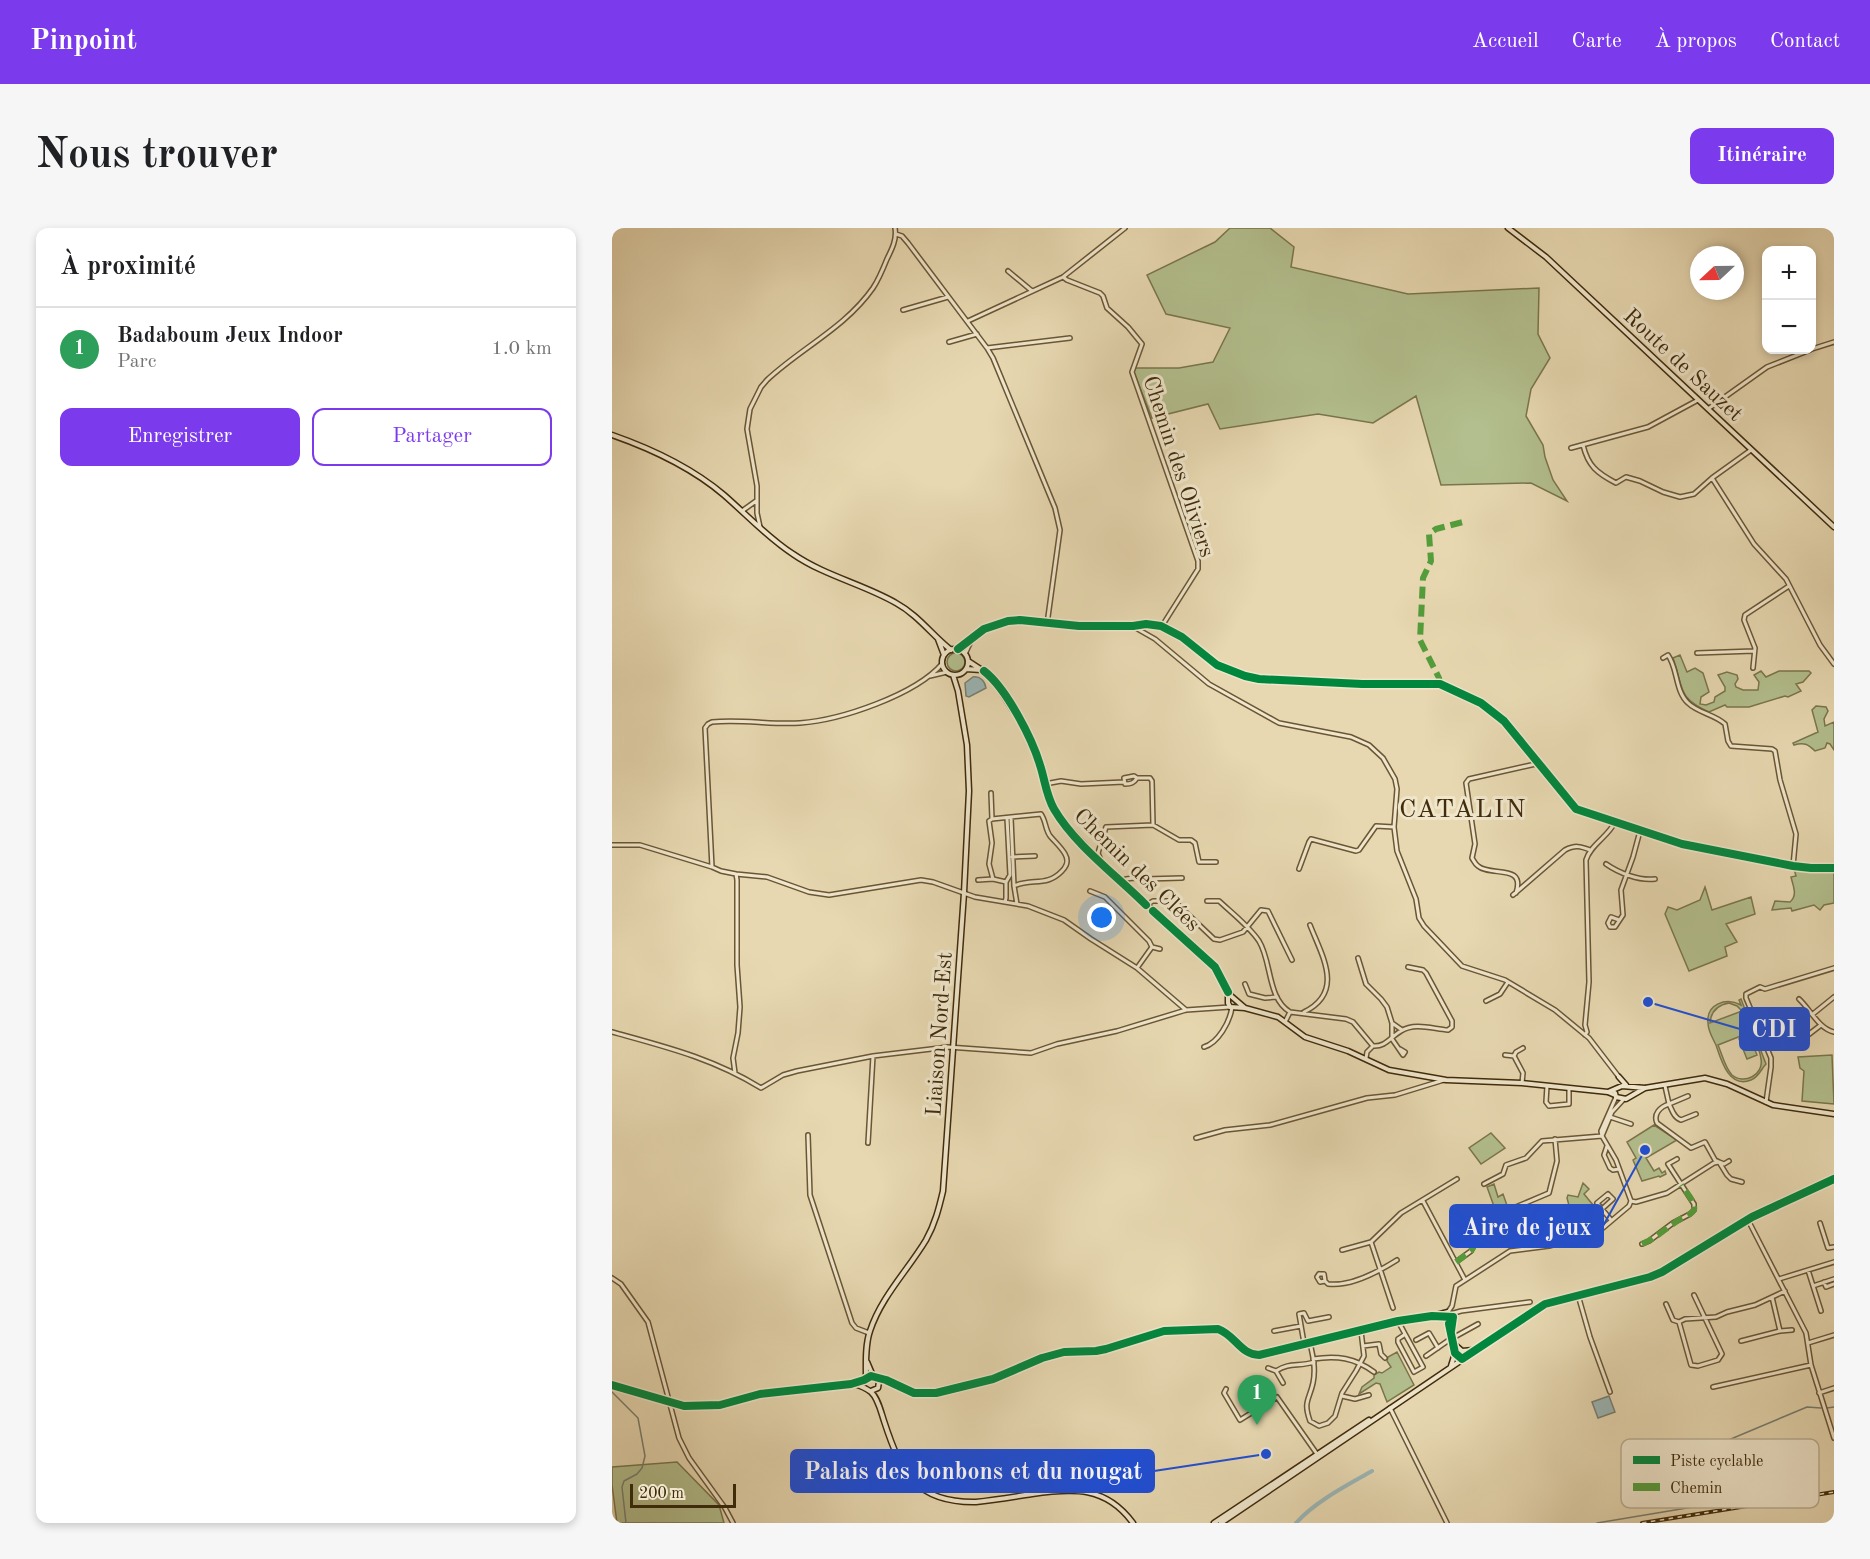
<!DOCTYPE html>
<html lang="fr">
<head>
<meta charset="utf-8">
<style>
  body { margin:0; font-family:"Old Standard TT",serif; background:#f6f6f6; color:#202124 }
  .controls { position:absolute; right:18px; top:18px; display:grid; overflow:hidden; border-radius:12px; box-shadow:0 3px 9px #0003 }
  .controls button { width:54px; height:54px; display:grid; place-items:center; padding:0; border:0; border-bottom:2px solid #e0e0e0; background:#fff; color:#202124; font:30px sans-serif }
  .compass { position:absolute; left:1078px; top:18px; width:54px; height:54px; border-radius:50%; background:#fff; box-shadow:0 3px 9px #0003; rotate:248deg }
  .scale { position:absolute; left:18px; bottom:15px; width:106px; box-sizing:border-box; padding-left:6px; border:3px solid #402b0b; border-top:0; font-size:16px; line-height:21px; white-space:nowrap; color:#402b0b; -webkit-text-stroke:4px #efe6cc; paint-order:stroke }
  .you { position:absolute; left:490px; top:690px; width:21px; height:21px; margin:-15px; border:4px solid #fff; border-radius:50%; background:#1a73e8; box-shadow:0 0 0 9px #1a73e833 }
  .badge { display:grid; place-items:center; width:39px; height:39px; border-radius:50%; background:#7c3aed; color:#fff; font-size:20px; font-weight:700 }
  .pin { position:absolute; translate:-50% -50px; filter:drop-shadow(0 2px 3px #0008) }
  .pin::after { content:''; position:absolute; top:32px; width:21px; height:18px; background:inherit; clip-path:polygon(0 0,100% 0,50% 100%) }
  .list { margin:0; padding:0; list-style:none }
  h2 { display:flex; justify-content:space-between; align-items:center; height:78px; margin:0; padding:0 24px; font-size:26px }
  h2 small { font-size:20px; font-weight:400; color:#757577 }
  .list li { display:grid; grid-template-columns:39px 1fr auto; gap:18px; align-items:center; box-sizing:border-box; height:84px; padding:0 24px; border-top:2px solid #e0e0e0 }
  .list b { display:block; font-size:22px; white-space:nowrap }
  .list p { margin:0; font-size:20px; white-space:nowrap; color:#757577 }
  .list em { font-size:20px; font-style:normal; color:#757577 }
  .actions { display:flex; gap:12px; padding:18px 24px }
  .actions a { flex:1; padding:14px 0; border:2px solid #7c3aed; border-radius:12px; text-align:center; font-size:21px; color:#7c3aed }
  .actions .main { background:#7c3aed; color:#fff }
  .map { position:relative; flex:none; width:1222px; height:1295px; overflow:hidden; border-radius:12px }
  header { display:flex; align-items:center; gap:36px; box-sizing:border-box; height:84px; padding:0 30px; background:#7c3aed; color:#fff }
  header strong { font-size:28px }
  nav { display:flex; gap:33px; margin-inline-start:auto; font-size:21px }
  .intro { display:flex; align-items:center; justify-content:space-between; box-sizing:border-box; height:144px; padding:0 36px }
  h1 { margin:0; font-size:42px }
  .button { padding:15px 27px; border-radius:12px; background:#7c3aed; color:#fff; font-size:21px; font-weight:700 }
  main { display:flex; gap:36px; padding:0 36px }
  aside { flex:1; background:#fff; border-radius:12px; box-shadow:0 3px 9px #0003 }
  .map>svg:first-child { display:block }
  .green { fill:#b3bf8e; stroke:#7a754c; stroke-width:1.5; fill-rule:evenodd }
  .water { fill:#9bb7b7; stroke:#777f72; stroke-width:1.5 }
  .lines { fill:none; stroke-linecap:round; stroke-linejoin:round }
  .stream { stroke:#777f72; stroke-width:1.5 }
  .canal { stroke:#9bb7b7; stroke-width:4 }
  .street-casing { stroke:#6a5634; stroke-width:6 }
  .secondary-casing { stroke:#402b0b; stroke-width:7 }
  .street { stroke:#efe6cc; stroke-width:3 }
  .secondary { stroke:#efe6cc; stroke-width:4 }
  .rail-casing { stroke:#402b0b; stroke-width:4 }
  .rail { stroke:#efe6cc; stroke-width:1.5; stroke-dasharray:4.5; stroke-linecap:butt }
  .quiet { stroke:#539d3b; stroke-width:6; stroke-dasharray:12 6; stroke-linecap:butt }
  .cycleway-casing { stroke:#efe6cc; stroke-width:11 }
  .cycleway { stroke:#00873e; stroke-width:8 }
  .labels { text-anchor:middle; stroke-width:6; stroke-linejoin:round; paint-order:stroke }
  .street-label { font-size:22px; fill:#402b0b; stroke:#efe6cc }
  .quarter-label { font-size:26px; letter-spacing:1.5px; fill:#402b0b; stroke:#efe6cc }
  .key { fill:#efe6cc; stroke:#baae92; stroke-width:1.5 }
  .key-label { font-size:16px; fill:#402b0b }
  .leader { fill:none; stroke:#1d4ed8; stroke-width:2 }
  .callout-dot { fill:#1d4ed8; stroke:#efe6cc; stroke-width:2 }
  .callout { fill:#1d4ed8; stroke:#1d4ed8; stroke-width:2 }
  .callout-label { font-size:24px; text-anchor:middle; font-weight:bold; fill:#fff }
</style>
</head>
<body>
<header>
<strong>Pinpoint</strong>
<nav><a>Accueil</a><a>Carte</a><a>À propos</a><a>Contact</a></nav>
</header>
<div class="intro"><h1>Nous trouver</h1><a class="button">Itinéraire</a></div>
<main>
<aside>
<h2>À proximité<small></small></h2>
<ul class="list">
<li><span class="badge" style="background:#2e9e5b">1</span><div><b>Badaboum Jeux Indoor</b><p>Parc</p></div><em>1.0 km</em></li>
</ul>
<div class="actions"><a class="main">Enregistrer</a><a>Partager</a></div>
</aside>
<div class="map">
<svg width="1222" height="1295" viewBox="0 0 1222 1295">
  <rect width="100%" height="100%" fill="#e7d8b1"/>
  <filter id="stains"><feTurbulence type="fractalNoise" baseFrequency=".00333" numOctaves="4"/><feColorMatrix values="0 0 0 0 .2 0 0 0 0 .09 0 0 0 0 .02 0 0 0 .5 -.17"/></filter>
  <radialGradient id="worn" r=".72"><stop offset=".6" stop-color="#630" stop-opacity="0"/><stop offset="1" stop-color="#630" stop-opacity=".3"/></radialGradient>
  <path class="green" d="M618,0H658L682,19L679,39L796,66L927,60L926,106L938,130L919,161L914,188L931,217L933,229L941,252L955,273L919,255L829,257L804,168L761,195L706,186L608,201L596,176L540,190L520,140H567L601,134L618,100L554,86L535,47L603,14Z
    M335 434a9 9 0 1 1 18 0a9 9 0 1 1-18 0Z
    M1068,427L1075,444L1083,440L1091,445L1097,464L1089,469L1088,476L1094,477L1102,474L1103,469L1113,463V459L1106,447L1115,444L1125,447L1126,451L1123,456L1124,459L1131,462H1146L1147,454L1142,447L1149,443L1154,449L1167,443H1197L1199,445L1191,454L1184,456L1189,463L1176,469L1173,468L1137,479H1115L1113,477L1097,484C1064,469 1072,460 1061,430Z
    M1204,478L1214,479L1216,483L1212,491L1213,498L1222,494V522L1218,516L1215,515L1213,520L1203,523C1196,516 1192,514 1182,517L1181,515L1206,504L1200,482Z
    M1182,641L1199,644H1222V675L1212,677L1208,682L1202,677L1180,683L1179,680L1160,682L1163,673L1178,674C1186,667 1181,658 1179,649L1184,648Z
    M1093,659L1100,682L1139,669L1143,686L1114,696L1125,714L1113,719L1115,728L1077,743L1053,686L1056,679L1065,682L1088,672Z
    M1129,771L1154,836C1149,841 1147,849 1139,852C1117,861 1109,832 1104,817C1101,811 1096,803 1096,795C1094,776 1114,769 1129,777L1127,772ZM1117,775L1125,778L1130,783L1098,795C1099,783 1105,777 1117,775ZM1139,804C1143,812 1148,822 1149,831C1152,847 1132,857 1120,847C1113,840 1110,826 1106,817Z
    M1137,807L1145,827L1135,831L1127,811Z
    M1220,827L1222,876L1190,873L1192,843L1188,840L1186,829Z
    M1042,897L1065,912L1034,930L1042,943L1047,940L1050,945L1053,943L1054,946L1048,949L1047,948L1030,953L1021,932L1024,930L1015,914Z
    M879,905L893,920L869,936L857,920Z
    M971,955L977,961L972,966L986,983L977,990L986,1002L977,1004L975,995L970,996L964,983L950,988L952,996L934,1000L935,1004L923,1003L921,994L958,981L955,970L956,967L966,969Z
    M882,956L886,969L891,966L897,983L889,987L893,998L902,1001L906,1000L907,1001L899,1004L898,1006L903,1020H897L875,959Z
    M785,1124L802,1157L775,1174L768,1156L764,1155L747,1166L750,1159L762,1150V1147L767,1144L770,1145L779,1139L775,1133L776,1129Z
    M65,1234L107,1277L112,1295H5L0,1257V1239Z"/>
  <path class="water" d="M361,449C368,448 373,453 374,460L357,469L354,468L353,455Z
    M997,1168L1003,1184L986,1190L980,1174Z"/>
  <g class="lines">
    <path class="stream" d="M0,1164L26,1190L33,1228L30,1240L25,1246L12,1253L10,1259L14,1295
      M1215,1180L1222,1179
      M985,1295L1093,1277L1076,1229L1195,1179L1209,1180"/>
    <path class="canal" d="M684,1295C704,1273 734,1258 760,1243"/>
    <g class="street-casing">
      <path id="street" d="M284,6L290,8L296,15L375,120L381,130L443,280L448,302L435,396
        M396,43L420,63
        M451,49L455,52L488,65L491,68L495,80L516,99L530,116L520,144L586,333V341L550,398
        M291,82L336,69
        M356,93L451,49L513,0
        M337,114L365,106
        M375,120L458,110
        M1200,121L1222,114
        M1096,181L1155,139L1198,122
        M971,217C976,238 985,245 1004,255L1014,249L1028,253L1051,264L1068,269L1082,266L1100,250L1139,222
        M959,220L1036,199L1086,172
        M1100,250L1142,316L1174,351L1208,417L1222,436
        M130,283L144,273
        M148,299L145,285V258L135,201L138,181L149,159L155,152C189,120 233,100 261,60C267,51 271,41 275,31C280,21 285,11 283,0
        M522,399L543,411L597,456L667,495L739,509L757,517L771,530L783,551L785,561L782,599L785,623L804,671L807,690L812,698L850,738L893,752L943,782L977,810L1007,849
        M346,421L372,401L396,393L408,392L467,398H521L534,396L549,398L570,409L605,437L633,448L647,451L750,456H828L869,475L892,493L964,581L1070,616L1181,638L1199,640H1222
        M1085,425L1142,423
        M353,426L360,411
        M1051,430L1056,427C1066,441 1063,463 1076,475C1086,485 1102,486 1113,496L1116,513L1119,518L1160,521L1163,523L1168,552L1184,606L1181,638
        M1141,440L1143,420L1132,392L1133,387L1177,358
        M318,448L335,444
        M525,550C522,555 519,556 513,556L512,550L522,548L525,550H538L540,553L541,597
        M433,556L449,553L469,556L512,554
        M379,565L380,591
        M399,590L402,658L405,676
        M0,617H28L100,639
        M400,629L423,628
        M490,635L486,625L494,599L541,597L567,612H579L583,615L587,634H604
        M994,636C1007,645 1027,653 1043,651
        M687,641L697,614L699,611L744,623L747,622L764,598L782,599
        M124,646L155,649L197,664L217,667L309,652L321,654L363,669L416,678L452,692L479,711L525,740L574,782
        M366,652L381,651
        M394,654L398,647L395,590
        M510,654L514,651L522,650L533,651L570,650
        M478,663L493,669L537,713L540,719L525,740
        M904,665C914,635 878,649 866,638C863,636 862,633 860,630L863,616L854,555L857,551L928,535
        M901,667L953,622C963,617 968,618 978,622
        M595,673H607C620,685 637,698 647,713C660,734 655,770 678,784L734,791L741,794L761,818
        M393,674L394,670V654L381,651L377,636L380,615L377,593L380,591L429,586C434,593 433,601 438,608C443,614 449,619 453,626C457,633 455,638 450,643C435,659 420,650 402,658
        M534,677L541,673H562L602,711L608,712L631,704L649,682L656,683L680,732
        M1007,692L999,689L996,695L998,699H1003L1011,687L1009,662L1021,629L1028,603
        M540,719L548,721
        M746,730L754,756L769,771L775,779L780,795V811L791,827L793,824L788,821
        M633,756L637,766L653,770L665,769
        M1187,771C1198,781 1207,801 1222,804
        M874,773L888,766L896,754
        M692,784C733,764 710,728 698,697
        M1201,786L1222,769
        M673,794L678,784
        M780,795L790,802
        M0,804C54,819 100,830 149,860L171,847L185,843L261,828L336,819L419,825L445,816L505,803L574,782L618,779
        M973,807L975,804L973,797L977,754L974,632C979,616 996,609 1003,594
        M1196,807L1209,797
        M761,818C774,819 778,809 789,803C803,794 821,801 836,802L840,799V793L814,745L811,742L796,739
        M592,819C606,815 618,794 620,779
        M893,827L902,828L911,845L910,855
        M902,828L904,824L911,820
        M754,830L755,824L761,818
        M123,845L121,830L126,805L128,779L125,737V652L124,646L109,643L100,639L93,500L96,496L100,494C130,491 159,497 188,495C229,492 303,467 330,436
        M935,858L934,874L937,878L957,876V860
        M1053,858L1057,876C1048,879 1041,886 1045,895L1079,920L1093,914L1103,932L1107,934L1115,947L1119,951L1130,954
        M1076,868L1057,876C1060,882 1062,890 1069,892L1084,886
        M1154,874L1159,839V830L1134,770V766L1148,759L1153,761L1222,740
        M998,889L1019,896
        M196,907L198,967L240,1095L244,1100L257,1105
        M990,908L1004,932L1019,973
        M990,908L1000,884L1011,872
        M990,908L989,903L1004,869
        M584,910L613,902L658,897L755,870L783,867L832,852
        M256,915L261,828
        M995,918L992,927L998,940L1001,942L1007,941
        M872,956L891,946L894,937L914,930L930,913L990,908
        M811,973L853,1052
        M1019,973L1024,974L1055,965L1102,935L1107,934L1112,936L1117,933
        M899,981L937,965L945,933L943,911
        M990,981L1001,971L996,966L985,975L999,992
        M1136,992L1194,1105L1199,1137L1222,1210
        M1208,995L1216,1020L1222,1019
        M960,1000L962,1011
        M759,1014L781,1080
        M1030,1016L1037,1013L1061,995L1078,986L1082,982V976L1056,936L1065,931
        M730,1022L759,1014L789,985L845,951
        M844,1034L859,1023L864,1014
        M1196,1042L1209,1083
        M707,1046L705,1049L708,1054L713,1053L716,1056C739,1059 766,1044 785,1032
        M707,1046H712L713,1053
        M0,1050L9,1056L36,1094L67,1210L77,1230L113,1280L121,1295
        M1167,1051L1222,1034
        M1212,1054L1214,1059L1222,1056
        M1201,1058L1222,1051
        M966,1067L978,1109L998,1164
        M1054,1076L1061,1092L1067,1094L1079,1137L1086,1138L1106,1132L1110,1126L1082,1067
        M836,1084L840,1078L844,1058L898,1023L937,1018L985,1005L1017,978L1019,973
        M842,1085L849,1083L918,1074
        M786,1093L811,1139L802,1144L786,1114V1111L792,1107
        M1067,1094L1073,1091L1104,1089L1115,1084L1143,1077L1173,1063
        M662,1103L689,1098
        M1168,1103L1180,1102
        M804,1112L817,1105L826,1120
        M1129,1113L1168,1103L1160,1069
        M692,1115L687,1086L692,1085L696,1093L717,1089
        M698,1115C701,1128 704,1141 701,1155C697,1173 691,1173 698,1193L707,1198L716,1195L723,1188L730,1165L744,1143L752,1128L749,1103
        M1196,1115L1222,1107
        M751,1118L767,1116L769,1126L773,1130
        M814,1128L837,1112L866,1096
        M701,1131C725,1127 743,1130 762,1144
        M656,1140L664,1143
        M671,1155L664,1143C678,1134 686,1139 702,1134
        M1101,1159L1199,1137
        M614,1161L612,1165L628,1192L665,1169L705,1226
        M1207,1165L1222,1160
        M730,1168L743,1171L757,1167
        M778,1180L835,1295"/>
    </g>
    <g class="secondary-casing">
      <path id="secondary" d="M896,0L934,29L1222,299
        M0,207C40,221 79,239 112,267C135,287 156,310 181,326C213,348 251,356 284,375C306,387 320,407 339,422
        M326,411L332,427
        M330 434a13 13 0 1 1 26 0a13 13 0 1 1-26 0Z
        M356,433L379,448L413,501L428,537L435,567L450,592L491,637L603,739L619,768L633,780
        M354,441L369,442
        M616,765V775L618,779L633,780L666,789L693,809L736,823L777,842L834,852L910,855L996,864L1003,867
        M1007,849L1014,857
        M996,864L1010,858L1033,860L1093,850L1115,856L1161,877L1222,886
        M1003,865L1004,869L1014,871L1033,860
        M824,1087L836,1084L843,1125L839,1138
        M842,1116L850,1123L862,1122
        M255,1134L261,1148
        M254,1150C254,1135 253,1117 258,1103C269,1069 296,1042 314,1012C323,996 327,980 331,963L352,665L357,563L355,517L346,463L341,447
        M242,1156C249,1158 254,1160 259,1164C266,1170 269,1184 272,1193C289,1245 304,1275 364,1274C383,1272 401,1269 420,1266C461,1260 494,1258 521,1295
        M0,1157L72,1178L108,1177L148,1166L239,1156L252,1152L259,1148L274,1152L302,1165H324L381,1151L430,1130L452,1124L484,1123L494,1121L552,1103L606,1101C623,1107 629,1127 647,1127L786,1093L820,1088L841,1089L839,1103
        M259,1163L266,1160L267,1154L265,1151
        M602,1295L757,1192
        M609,1295L928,1079L966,1067L1038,1049L1050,1044L1140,989L1222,951"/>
    </g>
    <use href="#street" class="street"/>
    <use href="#secondary" class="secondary"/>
    <g class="rail-casing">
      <path id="rail" d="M1030,1295L1222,1264"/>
    </g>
    <use href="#rail" class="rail"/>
    <path class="quiet" d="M828,456L827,450L808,412L811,350L819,333L817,306L824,301L855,293
      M1030,1016C1045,1010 1056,998 1070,990C1074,988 1080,986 1082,982C1084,974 1073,963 1069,957
      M844,1034L859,1023L864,1014"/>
    <g class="cycleway-casing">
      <path id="cycleway" d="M346,421L372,401L396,393L408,392L467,398H521L534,396L549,398L570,409L605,437L633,448L647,451L750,456H828L869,475L892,493L964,581L1070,616L1181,638L1199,640H1222
        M372,443C394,460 420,510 428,537C433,552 434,567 442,581C463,617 504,647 534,677
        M541,683L603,739L616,764
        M837,1096L843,1125L850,1131L933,1076L1038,1049L1050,1044L1140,989L1222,951
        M0,1157L72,1178L108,1177L148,1166L239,1156L252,1152L259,1148L274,1152L302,1165H324L381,1151L430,1130L452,1124L484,1123L494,1121L552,1103L606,1101C623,1107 629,1127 647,1127L786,1093L820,1088L841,1089L839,1103"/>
    </g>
    <use href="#cycleway" class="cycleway"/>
  </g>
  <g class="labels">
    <g class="street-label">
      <text transform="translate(1072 136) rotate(43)" y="8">Route de Sauzet</text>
      <text transform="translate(568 238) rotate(72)" y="8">Chemin des Oliviers</text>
      <text transform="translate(526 641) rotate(44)" y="8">Chemin des Clées</text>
      <text transform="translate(326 806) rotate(-86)" y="8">Liaison Nord-Est</text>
    </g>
    <g class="quarter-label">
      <text x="851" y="589">CATALIN</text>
    </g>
  </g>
  <rect x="1009" y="1211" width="198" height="69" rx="9" class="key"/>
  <rect x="1021" y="1228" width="27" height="8" fill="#00873e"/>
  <rect x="1021" y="1255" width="27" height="8" fill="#539d3b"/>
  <g class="key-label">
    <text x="1058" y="1238">Piste cyclable</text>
    <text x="1058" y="1265">Chemin</text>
  </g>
  <path class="leader" d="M1036 774L1128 801M1033 922L991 998M654 1226L542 1243"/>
  <g class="callout-dot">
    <circle cx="1036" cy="774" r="6"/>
    <circle cx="1033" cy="922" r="6"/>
    <circle cx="654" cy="1226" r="6"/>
  </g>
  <g class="callout">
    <rect x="1128" y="780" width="69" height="42" rx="6"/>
    <rect x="838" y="977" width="153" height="42" rx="6"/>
    <rect x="179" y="1222" width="363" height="42" rx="6"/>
  </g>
  <g class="callout-label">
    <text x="1162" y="809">CDI</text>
    <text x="915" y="1007">Aire de jeux</text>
    <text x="361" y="1251">Palais des bonbons et du nougat</text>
  </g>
  <rect width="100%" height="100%" filter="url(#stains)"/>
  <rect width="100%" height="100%" fill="url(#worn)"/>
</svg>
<div class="controls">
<button>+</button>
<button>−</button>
</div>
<svg class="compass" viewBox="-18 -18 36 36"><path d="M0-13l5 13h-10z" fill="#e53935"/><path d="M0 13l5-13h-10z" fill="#757577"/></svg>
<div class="scale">200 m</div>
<div class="you"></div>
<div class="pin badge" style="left:645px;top:1197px;background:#2e9e5b">1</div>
</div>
</main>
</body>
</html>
